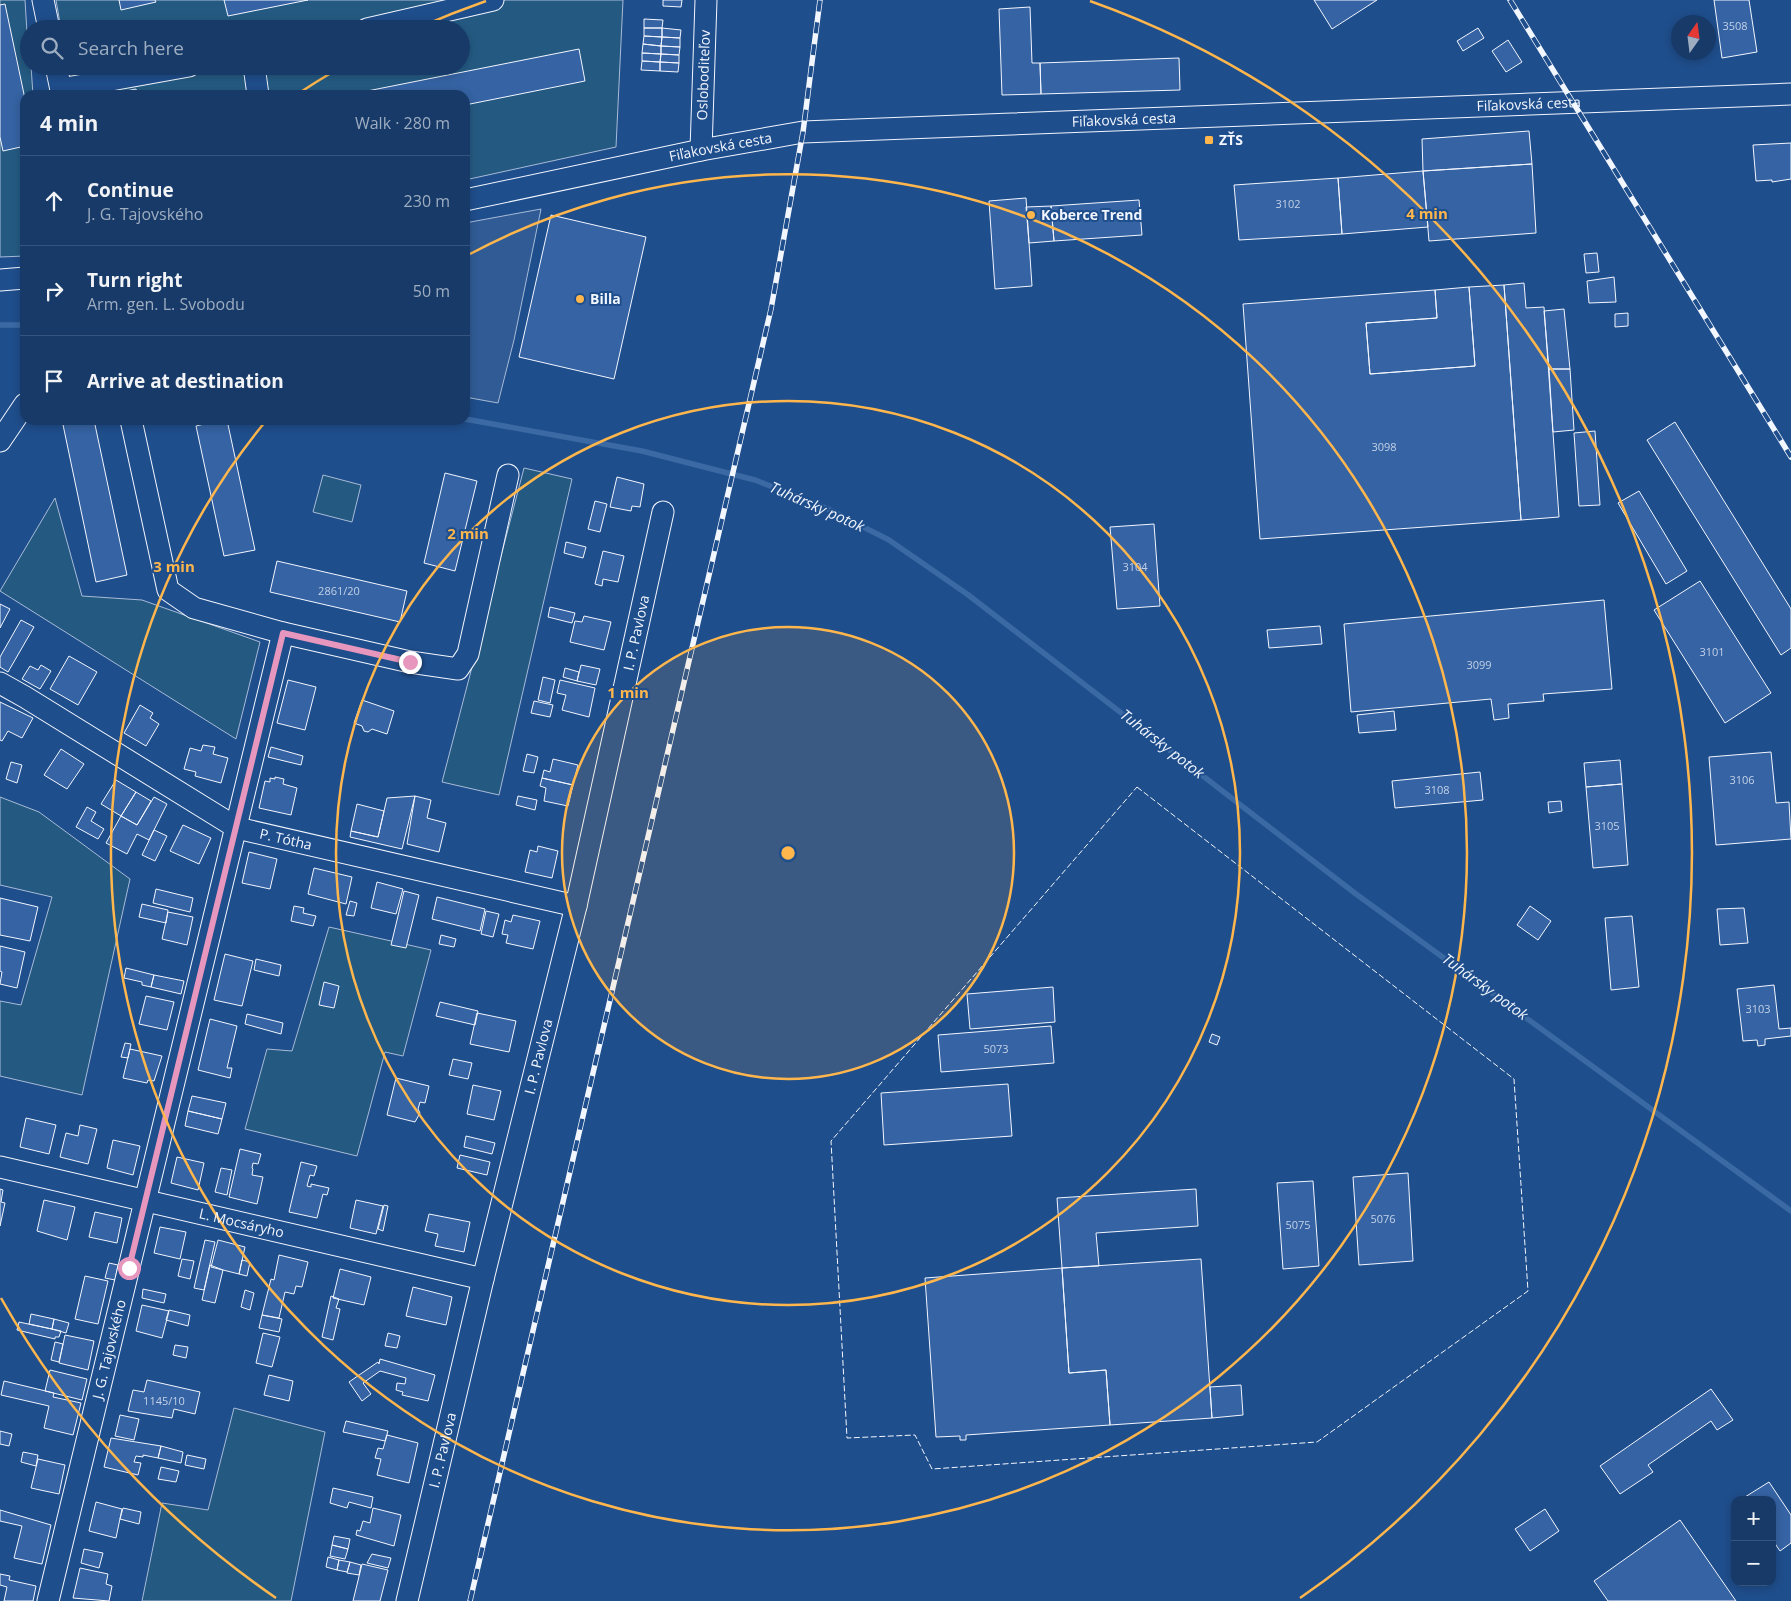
<!DOCTYPE html>
<html lang="en">
<head>
<meta charset="utf-8">
<style>
  body { margin:0; font-family:"Open Sans",sans-serif; background:#244571; color:#f1f3f6 }
  .controls { position:absolute; right:15px; bottom:15px; display:grid; overflow:hidden; border-radius:10px; box-shadow:0 2px 8px #0003 }
  .controls button { width:45px; height:45px; display:grid; place-items:center; padding:0; border:0; border-bottom:1px solid #36547d; background:#173a69; color:#f1f3f6; font:25px sans-serif }
  .compass { position:absolute; left:1671px; top:15px; width:45px; height:45px; border-radius:50%; background:#173a69; box-shadow:0 2px 8px #0003; rotate:14deg }
  .stop { position:absolute; width:15px; height:15px; margin:-11px; border:4px solid #e797bd; border-radius:50%; background:#fff }
  .stop.end { background:#e797bd; border-color:#fff; box-shadow:0 1px 5px #0008 }
  .list { margin:0; padding:0; list-style:none }
  h2 { display:flex; justify-content:space-between; align-items:center; height:65px; margin:0; padding:0 20px; font-size:21px }
  h2 small { font-size:16px; font-weight:400; color:#9eadc0 }
  .list li { display:grid; grid-template-columns:32px 1fr auto; gap:15px; align-items:center; box-sizing:border-box; height:90px; padding:0 20px; border-top:1px solid #36547d }
  .list b { display:block; font-size:19px; white-space:nowrap }
  .list p { margin:0; font-size:16px; white-space:nowrap; color:#9eadc0 }
  .list em { font-size:16px; font-style:normal; color:#9eadc0 }
  .icon { flex:none; width:28px; height:28px; fill:none; stroke:currentColor; stroke-width:2; stroke-linecap:round; stroke-linejoin:round }
  .map { position:relative; flex:none; width:1791px; height:1601px; overflow:hidden }
  .search { position:absolute; background:#173a69; box-shadow:0 2px 8px #0003; left:20px; top:20px; width:450px; height:55px; display:flex; align-items:center; gap:12px; box-sizing:border-box; padding:0 18px; border-radius:28px; color:#9eadc0; font-size:19px }
  .panel { position:absolute; background:#173a69; box-shadow:0 2px 8px #0003; left:20px; top:90px; width:450px; height:335px; border-radius:15px }
  .map>svg:first-child { display:block }
  .green { fill:#245a82; stroke:#a8bbd7 }
  .parking { fill:#305b95; stroke:#a8bbd7 }
  .lines { fill:none; stroke-linecap:round; stroke-linejoin:round }
  .stream { stroke:#3b69a3; stroke-width:5.5 }
  .building { fill:#3563a3; stroke:#f2f6ff }
  .minor-casing { stroke:#f2f6ff; stroke-width:23 }
  .minor { stroke:#1f4e8c; stroke-width:21 }
  .rail-casing { stroke:#f2f6ff; stroke-width:5.5 }
  .rail { stroke:#1f4e8c; stroke-width:4; stroke-dasharray:11; stroke-linecap:butt }
  .fence { stroke:#f2f6ff; stroke-width:1; stroke-dasharray:6 2.5; stroke-linecap:butt }
  .route { stroke:#e797bd; stroke-width:6 }
  .ring { fill:none; stroke:#ffb74d; stroke-width:2.5 }
  .poi-dot { fill:#ffb74d; stroke:#1f4e8c; stroke-width:2 }
  .labels { text-anchor:middle; stroke-width:4; stroke-linejoin:round; paint-order:stroke }
  .number-label { font-size:11px; fill:#c3d1e8 }
  .street-label { font-size:14px; fill:#f2f6ff; stroke:#1f4e8c }
  .poi-label { font-size:14px; font-weight:bold; fill:#f2f6ff; stroke:#1f4e8c; text-anchor:start }
  .water-label { font-size:15px; font-style:italic; fill:#f2f6ff; stroke:#1f4e8c }
  .centre { fill:#ffb74d; stroke:#1f4e8c; stroke-width:2.5 }
  .ring-label { font-size:15px; text-anchor:middle; font-weight:bold; fill:#ffb74d; stroke:#1f4e8c; stroke-width:4; stroke-linejoin:round; paint-order:stroke }
</style>
</head>
<body>
<div class="map">
<svg width="1791" height="1601" viewBox="0 0 1791 1601">
  <rect width="100%" height="100%" fill="#1f4e8c"/>
  <path class="green" d="M0,0H25L29,66H31L33,95H25V256L0,257Z
    M56,0H623L616,147L465,180V95H73L68,66H461V29H61Z
    M524,468L572,479L499,795L442,782Z
    M323,475L361,485L352,522L313,512Z
    M55,498L82,596L142,600L260,642L236,739L0,591Z
    M0,797L39,812L130,879L82,1095L0,1076V1001L21,1005L52,897L0,885Z
    M329,927L431,950L403,1056L385,1052L357,1156L245,1129L267,1049L292,1051Z
    M234,1408L325,1432L291,1601H142L162,1503L208,1510Z"/>
  <path class="parking" d="M541,209L514,340L498,403L465,397V223Z"/>
  <g class="lines">
    <path class="stream" d="M0,325H25
      M465,419L642,451L755,480L828,509L889,540L967,594L1356,894L1791,1211"/>
  </g>
  <path class="building" d="M119,0H155L156,2L121,10Z
    M224,0H308L228,16Z
    M663,0H682L681,7L663,6Z
    M1314,0H1377L1332,29Z
    M1714,0H1749L1757,52L1722,58Z
    M5,4L25,99V146L3,151L0,137V5Z
    M1030,7L1032,63H1040L1041,94L1002,95L999,9Z
    M644,19L663,20L662,28H644Z
    M644,28H662V37L644,36Z
    M662,28L681,30L680,38L662,37Z
    M1478,28L1484,38L1463,51L1457,41Z
    M644,36L662,37L661,46L643,44Z
    M662,37L680,38V47L661,46Z
    M1508,40L1522,62L1506,72L1492,51Z
    M643,44L661,46V54L642,53Z
    M661,46L680,47L679,55L661,54Z
    M579,49L585,81L465,105V95H347Z
    M642,53L661,54L660,62L642,61Z
    M661,54L679,55V63L660,62Z
    M1179,58L1180,90L1041,94L1040,63Z
    M642,61L660,62V71L641,70Z
    M660,62L679,63L678,72L660,71Z
    M136,89L138,95H106Z
    M1529,131L1532,164L1423,171L1422,139Z
    M1791,143V179L1772,182V180L1756,181L1753,145Z
    M1532,164L1536,233L1429,241L1423,171Z
    M1423,171L1428,227L1342,234L1338,178Z
    M1338,178L1342,234L1239,240L1234,185Z
    M1026,198L1032,286L995,289L989,201Z
    M1139,200L1142,235L1054,241L1051,206Z
    M1051,206L1054,241L1029,243L1026,207Z
    M551,215L646,237L614,379L519,357Z
    M1597,253L1599,272L1586,273L1584,254Z
    M1614,277L1616,302L1589,303L1587,281Z
    M1524,283L1526,308L1544,307L1559,517L1521,520L1504,285Z
    M1504,285L1521,520L1260,539L1243,304L1435,290L1437,318L1366,323L1370,374L1475,366L1469,287Z
    M1469,287L1475,366L1370,374L1366,323L1437,318L1435,290Z
    M1564,309L1570,369H1549L1544,311Z
    M1628,313V326L1615,327V314Z
    M1549,369H1570L1574,430L1553,432Z
    M62,420H94L127,575L96,582Z
    M221,420H227L255,550L224,556L196,426Z
    M1675,422L1791,609V648L1781,655L1647,440Z
    M1595,431L1600,505L1579,506L1574,433Z
    M445,473L477,481L455,571L424,563Z
    M617,477L644,484L640,507L632,506L631,511L610,507Z
    M1639,491L1687,571L1666,584L1618,503Z
    M595,501L607,504L600,532L588,529Z
    M1154,524L1160,606L1117,609L1110,527Z
    M566,542L586,547L583,558L564,553Z
    M603,551L624,556L618,582L603,579L602,586L595,584Z
    M277,561L407,591L400,622L270,592Z
    M1700,581L1771,693L1725,723L1654,610Z
    M1604,600L1612,689L1543,694L1544,701L1508,704L1509,718L1494,720L1491,699L1351,712L1344,624Z
    M0,604L10,609L0,628Z
    M550,607L575,613L572,623L548,617Z
    M584,616L611,622L604,650L570,642L575,621L582,622Z
    M21,620L34,627L8,672L0,667V657Z
    M1320,626L1322,644L1269,648L1267,630Z
    M69,656L97,672L78,705L50,689Z
    M41,665L51,671L40,689L22,679L30,666L38,670Z
    M581,665L600,669L596,685L577,681Z
    M565,668L579,672L577,681L563,677Z
    M543,677L555,680L550,703L538,700Z
    M288,680L316,687L305,730L277,723Z
    M560,680L595,688L589,717L562,710L566,695L557,693Z
    M362,700L394,711L387,734L372,729L368,732L364,731L362,726L354,723Z
    M534,701L553,705L550,717L531,713Z
    M0,702L33,718L22,738L8,731L2,741L0,740Z
    M140,705L153,713L150,718L159,724L146,746L124,733Z
    M1394,711L1396,730L1359,733L1357,715Z
    M203,745L215,747L213,754L228,758L221,783L195,776L196,772L184,769L190,748L201,751Z
    M271,747L303,756L301,765L268,757Z
    M61,749L84,764L67,789L44,775Z
    M1771,752L1776,803L1789,802L1791,839L1716,845L1709,757Z
    M527,754L538,757L534,773L523,771Z
    M553,759L578,765L573,785L542,778L544,770L550,772Z
    M1620,760L1622,784L1586,787L1584,763Z
    M11,762L22,765L17,783L6,779Z
    M1480,772L1483,800L1395,808L1392,781Z
    M275,777L284,779L283,784L297,788L291,815L259,808L265,781L270,782V778L275,779Z
    M542,778L573,785L568,806L544,801L546,788L540,786Z
    M116,780L136,792L121,816L101,804Z
    M1622,784L1628,865L1593,868L1586,787Z
    M136,792L151,801L137,825L121,816Z
    M415,796L402,849L350,837L351,831L378,837L387,798Z
    M415,796L431,800L427,818L446,823L439,852L407,844Z
    M518,796L537,800L535,810L516,805Z
    M154,797L167,804L149,840L137,834L127,854L106,843L121,816L137,825Z
    M1561,801L1562,811L1549,813L1548,802Z
    M357,804L384,811L378,837L351,831Z
    M87,807L96,812L91,821L104,829L98,839L76,827Z
    M183,825L211,838L199,864L170,851Z
    M154,830L167,836L155,861L142,855Z
    M538,846L558,851L552,878L525,872L530,850L537,852Z
    M249,852L277,859L270,889L242,883Z
    M314,868L352,877L346,904L308,894Z
    M377,882L403,889L396,914L371,908Z
    M156,889L193,898L190,912L153,903Z
    M404,891L419,895L406,948L391,945Z
    M437,897L485,909L480,931L432,919Z
    M0,898L38,907L30,941L0,935Z
    M350,901L357,903L354,916L346,915Z
    M142,904L168,910L166,923L139,917Z
    M294,906L304,908L303,913L316,916L313,926L291,921Z
    M1530,906L1551,921L1538,940L1517,925Z
    M1744,908L1748,943L1720,945L1717,909Z
    M486,911L499,914L493,937L481,934Z
    M168,912L193,917L187,945L162,939Z
    M513,915L540,921L533,949L506,943L508,935L502,934L505,920L511,922Z
    M1632,916L1639,987L1611,990L1605,918Z
    M441,935L456,939L454,947L439,944Z
    M0,946L25,952L17,988L0,984L2,972L0,971Z
    M225,954L253,961L242,1006L214,1000Z
    M256,959L281,965L279,976L254,970Z
    M126,968L154,975L151,987L142,985V982L124,978Z
    M154,975L184,981L181,994L151,987Z
    M324,982L339,986L334,1008L319,1005Z
    M1774,985L1779,1029L1791,1028V1036L1765,1039V1045L1758,1046L1757,1040L1743,1041L1737,989Z
    M1053,987L1055,1022L970,1029L967,994Z
    M146,996L174,1002L167,1030L139,1024Z
    M440,1002L478,1011L475,1025L436,1016Z
    M477,1013L516,1021L509,1052L470,1044Z
    M247,1014L283,1023L281,1034L245,1024Z
    M210,1019L237,1026L227,1068H232L230,1078L198,1070Z
    M1051,1026L1054,1063L941,1072L938,1035Z
    M1212,1034L1220,1037L1217,1045L1209,1042Z
    M125,1043L131,1044L128,1058L121,1057Z
    M130,1049L162,1056L154,1081L148,1080L147,1083L123,1078Z
    M453,1059L472,1063L468,1079L449,1075Z
    M396,1078L429,1086L425,1103L420,1102L418,1109L420,1113L415,1122L387,1115Z
    M1008,1084L1012,1136L884,1145L881,1093Z
    M473,1085L501,1091L494,1120L467,1114Z
    M192,1096L226,1103L222,1119L188,1111Z
    M188,1111L222,1119L218,1134L185,1126Z
    M26,1118L56,1125L49,1154L20,1147Z
    M80,1125L97,1129L88,1164L60,1157L66,1133L78,1136Z
    M466,1136L495,1143L492,1154L464,1147Z
    M113,1140L140,1146L133,1175L107,1168Z
    M240,1149L261,1154L258,1164L253,1163L252,1168L253,1169L252,1175L263,1177L257,1204L229,1197Z
    M460,1155L490,1162L487,1175L457,1168Z
    M177,1157L204,1163L198,1190L171,1183Z
    M301,1162L317,1166L314,1176L310,1175L307,1186L311,1187V1184L329,1188L327,1195L323,1194L317,1218L289,1212Z
    M221,1168L232,1170L227,1195L215,1192Z
    M1408,1173L1413,1261L1359,1265L1353,1177Z
    M1313,1181L1319,1266L1283,1269L1277,1183Z
    M0,1189L3,1190L1,1202L5,1203L0,1226Z
    M1196,1189L1198,1226L1096,1233L1099,1266L1062,1268L1057,1198Z
    M44,1200L75,1207L67,1240L37,1231Z
    M356,1200L383,1206L376,1234L350,1228Z
    M384,1205L388,1206L383,1231L378,1229Z
    M95,1212L122,1218L117,1243L89,1237Z
    M429,1214L470,1222L464,1252L435,1246L438,1234L425,1231Z
    M160,1227L186,1232L180,1259L154,1253Z
    M205,1240L215,1242L204,1290L194,1288Z
    M218,1240L245,1247L239,1274L211,1267Z
    M279,1255L308,1262L302,1287L296,1286L294,1294L285,1292L279,1318L262,1315L271,1279L274,1280Z
    M182,1259L194,1261L190,1279L178,1276Z
    M1201,1259L1212,1418L1110,1425L1106,1370L1069,1373L1062,1268Z
    M242,1260L250,1262L247,1276L239,1274Z
    M109,1263L118,1265L115,1280L105,1278Z
    M210,1265L223,1270L215,1303L202,1300Z
    M1062,1268L1069,1373L1106,1370L1110,1425L966,1435V1440H960V1436L936,1437L925,1278Z
    M340,1269L371,1277L364,1305L333,1298Z
    M85,1276L108,1281L98,1324L75,1319Z
    M413,1287L452,1297L446,1325L406,1316Z
    M143,1289L166,1294L164,1303L142,1298Z
    M245,1290L254,1293L250,1310L241,1307Z
    M331,1296L339,1299L336,1308L340,1309L333,1340L322,1337Z
    M142,1305L169,1311L162,1338L136,1331Z
    M169,1310L190,1315L188,1326L166,1320Z
    M31,1314L54,1319L52,1329L29,1324Z
    M262,1315L282,1319L279,1332L259,1328Z
    M54,1319L69,1323L66,1333L52,1329Z
    M19,1322L61,1331L59,1337H55V1339L17,1330Z
    M263,1333L280,1337L272,1367L256,1363Z
    M388,1333L400,1336L397,1348L385,1346Z
    M65,1335L94,1341L88,1370L59,1363Z
    M55,1342L63,1344L59,1362L51,1360Z
    M175,1345L188,1347L186,1358L173,1355Z
    M380,1359L435,1375L428,1401L402,1395L403,1392L396,1390L397,1383L405,1384L406,1378L380,1371L363,1383L371,1394L362,1401L349,1382L378,1362L379,1364Z
    M50,1370L87,1379L82,1400L45,1391Z
    M269,1375L293,1381L289,1401L264,1395Z
    M147,1380L200,1392L195,1414L174,1409L172,1418L128,1411L133,1390L144,1392Z
    M4,1381L54,1393L53,1397L81,1403L73,1435L44,1428L49,1406L1,1395Z
    M1241,1385L1243,1415L1212,1418L1210,1387Z
    M1711,1389L1733,1420L1717,1430L1711,1421L1648,1465L1653,1472L1620,1494L1600,1466Z
    M120,1415L139,1419L134,1440L115,1436Z
    M346,1421L388,1431L385,1441L343,1432Z
    M0,1431L12,1434L9,1446L0,1444Z
    M387,1435L418,1443L409,1483L377,1475L381,1459L375,1458L378,1448L383,1449Z
    M111,1438L161,1446L158,1458L143,1455V1457L136,1456L134,1462L141,1463L138,1475L104,1467Z
    M161,1446L183,1452L181,1463L158,1458Z
    M23,1452L38,1455L36,1466L21,1462Z
    M187,1455L206,1459L204,1469L185,1465Z
    M38,1459L65,1465L59,1494L31,1488Z
    M161,1467L179,1471L176,1482L158,1479Z
    M1769,1482L1791,1515V1543L1780,1551L1772,1539V1500H1746L1745,1497Z
    M333,1488L373,1497L371,1508L349,1502L347,1508L330,1503Z
    M96,1502L122,1509L116,1538L89,1531Z
    M123,1508L141,1512L139,1524L120,1519Z
    M373,1508L401,1515L394,1546L356,1535L357,1530L360,1531L363,1521L370,1523Z
    M1545,1509L1559,1531L1530,1551L1515,1529Z
    M0,1510L51,1525L42,1564L14,1558L22,1526L0,1521Z
    M1680,1520L1736,1601H1608L1594,1581Z
    M334,1536L350,1539L348,1549L332,1545Z
    M332,1545L348,1549L345,1559L330,1556Z
    M84,1549L103,1553L99,1568L81,1563Z
    M372,1554L391,1558L388,1568L367,1563Z
    M328,1557L339,1560L337,1570L326,1567Z
    M339,1560L350,1562L347,1572L337,1570Z
    M350,1562L361,1565L359,1575L347,1573Z
    M362,1564L388,1570L380,1601H353Z
    M80,1568L108,1574L106,1584L112,1586L109,1601L73,1598Z
    M0,1574L10,1576L9,1580L36,1586L33,1601H4L7,1587L0,1585Z"/>
  <g class="lines">
    <g class="minor-casing">
      <g id="minor">
        <path d="M43,0L49,29"/>
        <path d="M367,29L493,0"/>
        <path d="M56,66L62,95"/>
        <path d="M254,66L258,95"/>
        <path d="M61,89L189,66"/>
        <path id="s1" d="M701,150L706,0"/>
        <path id="s2" d="M465,200L701,150L803,132L1791,94"/>
        <path d="M0,280L25,278"/>
        <path d="M131,420L168,590L194,608L283,633L410,662L458,669L468,654L508,475"/>
        <path d="M0,441L25,404"/>
        <path id="s3" d="M0,683L25,697L237,828L576,906"/>
        <path id="s4" d="M0,1167L483,1279"/>
        <path id="s5" d="M48,1601L283,633"/>
        <path id="s6" d="M407,1601L483,1279L576,906L663,512"/>
      </g>
    </g>
    <use href="#minor" class="minor"/>
    <g class="rail-casing">
      <path id="rail" d="M1510,0L1791,457
        M470,1601L771,309L803,132L820,0"/>
    </g>
    <use href="#rail" class="rail"/>
    <path class="fence" d="M1137,787L1514,1079L1528,1291L1317,1442L932,1469L915,1435L847,1438L831,1141Z"/>
  </g>
  <g class="lines">
    <path class="route" d="M129,1268L283,633L410,662"/>
  </g>
  <circle cx="788" cy="853" r="226" fill="#ffb74d" fill-opacity=".12"/>
  <g class="ring">
    <circle cx="788" cy="853" r="226"/>
    <circle cx="788" cy="853" r="452"/>
    <path d="M470 254A678 678 0 1 1 265 422"/>
    <path d="M276 1598A904 904 0 0 1 1 1298M296 95A904 904 0 0 1 336 70M420 27A904 904 0 0 1 486 1M1090 1A904 904 0 0 1 1300 1598"/>
  </g>
  <g class="poi-dot">
    <rect x="1204" y="135" width="10" height="10" rx="2.5"/>
    <circle cx="1031" cy="215" r="5"/>
    <circle cx="580" cy="299" r="5"/>
  </g>
  <g class="labels">
    <g class="number-label">
      <text x="1735" y="30">3508</text>
      <text x="1288" y="208">3102</text>
      <text x="1384" y="451">3098</text>
      <text x="1135" y="571">3104</text>
      <text x="339" y="595">2861/20</text>
      <text x="1712" y="656">3101</text>
      <text x="1479" y="669">3099</text>
      <text x="1742" y="784">3106</text>
      <text x="1437" y="794">3108</text>
      <text x="1607" y="830">3105</text>
      <text x="1758" y="1013">3103</text>
      <text x="996" y="1053">5073</text>
      <text x="1383" y="1223">5076</text>
      <text x="1298" y="1229">5075</text>
      <text x="164" y="1405">1145/10</text>
    </g>
    <g class="street-label">
      <text dy="5" stroke="none"><textPath href="#s1" startOffset="75">Osloboditeľov</textPath></text>
      <text dy="5" stroke="none"><textPath href="#s2" startOffset="1071">Fiľakovská cesta</textPath></text>
      <text dy="5" stroke="none"><textPath href="#s2" startOffset="666">Fiľakovská cesta</textPath></text>
      <text dy="5" stroke="none"><textPath href="#s2" startOffset="261">Fiľakovská cesta</textPath></text>
      <text dy="5" stroke="none"><textPath href="#s6" startOffset="995">I. P. Pavlova</textPath></text>
      <text dy="5" stroke="none"><textPath href="#s3" startOffset="328">P. Tótha</textPath></text>
      <text dy="5" stroke="none"><textPath href="#s6" startOffset="560">I. P. Pavlova</textPath></text>
      <text dy="5" stroke="none"><textPath href="#s4" startOffset="248">L. Mocsáryho</textPath></text>
      <text dy="5" stroke="none"><textPath href="#s5" startOffset="259">J. G. Tajovského</textPath></text>
      <text dy="5" stroke="none"><textPath href="#s6" startOffset="155">I. P. Pavlova</textPath></text>
    </g>
    <g class="poi-label">
      <text x="1219" y="145">ZŤS</text>
      <text x="1041" y="220">Koberce Trend</text>
      <text x="590" y="304">Billa</text>
    </g>
    <g class="water-label">
      <text transform="translate(817 507) rotate(24)" y="5">Tuhársky potok</text>
      <text transform="translate(1162 744) rotate(38)" y="5">Tuhársky potok</text>
      <text transform="translate(1485 987) rotate(36)" y="5">Tuhársky potok</text>
    </g>
  </g>
  <circle cx="788" cy="853" r="8" class="centre"/>
  <g class="ring-label">
    <text x="1427" y="219">4 min</text>
    <text x="468" y="539">2 min</text>
    <text x="174" y="572">3 min</text>
    <text x="628" y="698">1 min</text>
  </g>
</svg>
<div class="controls">
<button>+</button>
<button>−</button>
</div>
<svg class="compass" viewBox="-18 -18 36 36"><path d="M0-13l5 13h-10z" fill="#e53935"/><path d="M0 13l5-13h-10z" fill="#9eadc0"/></svg>
<div class="stop" style="left:129px;top:1268px"></div>
<div class="stop end" style="left:410px;top:662px"></div>
<div class="search"><svg class="icon" aria-label="search" viewBox="0 0 24 24"><circle cx="10" cy="10" r="6"/><path d="M15 15l6 6"/></svg>Search here</div>
<section class="panel">
<h2>4 min<small>Walk · 280 m</small></h2>
<ul class="list">
<li><svg class="icon" aria-label="ahead" viewBox="0 0 24 24"><path d="M12 20V5M6 11l6-6 6 6"/></svg><div><b>Continue</b><p>J. G. Tajovského</p></div><em>230 m</em></li>
<li><svg class="icon" aria-label="right" viewBox="0 0 24 24"><path d="M7 20v-9h11M14 6l5 5-5 5"/></svg><div><b>Turn right</b><p>Arm. gen. L. Svobodu</p></div><em>50 m</em></li>
<li><svg class="icon" aria-label="arrive" viewBox="0 0 24 24"><path d="M6 21V4h12l-3 4 3 4H6"/></svg><div><b>Arrive at destination</b></div></li>
</ul>
</section>
</div>
</body>
</html>
